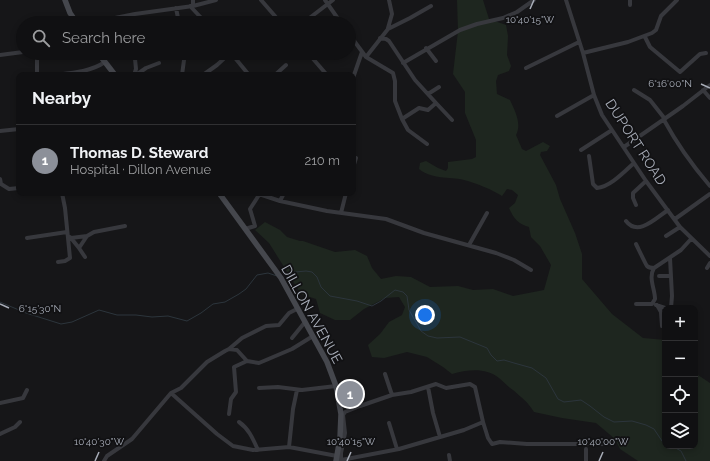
<!DOCTYPE html>
<html lang="en">
<head>
<meta charset="utf-8">
<style>
  body { margin:0; font-family:Raleway,sans-serif; background:#1e1e20; color:#f1f3f6 }
  .controls { position:absolute; right:12px; bottom:12px; display:grid; overflow:hidden; border-radius:8px; box-shadow:0 2px 6px #0003 }
  .controls button { width:36px; height:36px; display:grid; place-items:center; padding:0; border:0; border-bottom:1px solid #303032; background:#101012; color:#f1f3f6; font:20px sans-serif }
  .you { position:absolute; left:425px; top:315px; width:14px; height:14px; margin:-10px; border:3px solid #fff; border-radius:50%; background:#1a73e8; box-shadow:0 0 0 6px #1a73e833 }
  .badge { display:grid; place-items:center; width:26px; height:26px; border-radius:50%; background:#8c9099; color:#fff; font-size:13px; font-weight:700 }
  .pin { position:absolute; translate:-50% -50%; border:2px solid #fff; box-shadow:0 1px 4px #0006 }
  .list { margin:0; padding:0; list-style:none }
  h2 { display:flex; justify-content:space-between; align-items:center; height:52px; margin:0; padding:0 16px; font-size:17px }
  h2 small { font-size:13px; font-weight:400; color:#9c9d9f }
  .list li { display:grid; grid-template-columns:26px 1fr auto; gap:12px; align-items:center; box-sizing:border-box; height:72px; padding:0 16px; border-top:1px solid #303032 }
  .list b { display:block; font-size:15px; white-space:nowrap }
  .list p { margin:0; font-size:13px; white-space:nowrap; color:#9c9d9f }
  .list em { font-size:13px; font-style:normal; color:#9c9d9f }
  .icon { flex:none; width:22px; height:22px; fill:none; stroke:currentColor; stroke-width:2; stroke-linecap:round; stroke-linejoin:round }
  .map { position:relative; flex:none; width:710px; height:461px; overflow:hidden }
  .search { position:absolute; background:#101012; box-shadow:0 2px 6px #0003; left:16px; top:16px; width:340px; height:44px; display:flex; align-items:center; gap:10px; box-sizing:border-box; padding:0 14px; border-radius:22px; color:#9c9d9f; font-size:15px }
  .panel { position:absolute; background:#101012; box-shadow:0 2px 6px #0003; left:16px; top:72px; width:340px; height:124px; border-radius:8px }
  .map>svg:first-child { display:block }
  .built { fill:#222225 }
  .green { fill:#1e261f }
  .lines { fill:none; stroke-linecap:round; stroke-linejoin:round }
  .stream { stroke:#2c353c; stroke-width:1 }
  .street { stroke:#37383d; stroke-width:4 }
  .secondary { stroke:#45474d; stroke-width:5.5 }
  .ticks { fill:none; stroke:#a8adb8; stroke-width:1.5 }
  .labels { text-anchor:middle; stroke-width:3.5; stroke-linejoin:round; paint-order:stroke }
  .street-label { font-size:14px; fill:#a8adb8; stroke:#111113 }
  .ticks-label { font-size:10px; text-anchor:middle; fill:#a8adb8; stroke:#111113; stroke-width:3.5; stroke-linejoin:round; paint-order:stroke }
</style>
</head>
<body>
<div class="map">
<svg width="710" height="461" viewBox="0 0 710 461">
  <rect width="100%" height="100%" fill="#161618"/>
  <path class="built" d="M345,388H356L359,398L357,399L345,400L342,390Z"/>
  <path class="green" d="M457,0H483L489,19L506,25L508,36L507,55L511,66L509,71L498,75L496,81L497,94L510,100C515,111 522,124 516,135L522,149L526,151L543,142L550,146L547,151L541,152L540,155L556,185L560,199L575,233L582,254V279L612,314L643,338L665,340V446H695V373L710,383V461H638L620,449L615,439L596,423L562,418L534,412C527,401 523,399 513,390C508,387 504,382 499,378C485,367 467,370 452,374L443,367L427,357L407,352L384,358L372,357L368,345L380,334L389,322L402,315L405,307L399,297L385,298L364,309L350,320H335L320,313L316,299L301,294L269,243L255,230L265,222L280,230L287,237L300,241H303L335,252L355,250L367,256L372,268L381,279L396,276L411,277L430,287L458,286L473,290L493,289L513,296L544,290L551,265L540,246L531,237L529,227C518,224 514,219 509,208L515,203L518,195L512,190L507,189L502,196C493,190 476,183 464,180C448,176 433,180 419,169L420,163L426,161L438,168L446,171L448,168V162L472,159L476,157V140L465,113V92L453,74L458,31Z"/>
  <g class="lines">
    <path class="stream" d="M285,273L306,271L312,272L317,277L321,287L330,296L357,301L372,306L381,301L395,290L403,292L407,296L409,310L421,331L428,336L437,338L460,337L487,348L491,355L497,361L504,360L514,363L532,368L546,378L558,399L564,402L581,400L590,406L604,417L614,422L632,421L646,425L654,429L662,441L665,443
      M0,302L26,313L61,324L72,322L99,310L117,315H136L152,317L168,316L187,321L201,313L213,304L225,302L239,294L246,289L257,275L268,273L277,276
      M672,446L681,451L686,461"/>
    <path class="street" d="M193,0V6
      M261,0L281,23
      M325,0L341,23
      M566,0L583,53L594,95L602,115L646,181L680,227L710,256
      M630,5V0
      M190,6L206,23
      M176,8L179,23
      M72,23L76,21L115,18L135,14L193,6L216,0
      M303,23L333,0
      M388,28L392,14L389,0
      M349,34L366,57L393,73L395,81V101L402,119L408,130L427,144
      M645,37L650,47L680,72L700,54L706,53
      M380,38L386,39L389,41L415,80L436,103L428,110L419,108L402,119
      M426,48L436,61
      M231,53L249,75
      M308,53L327,75
      M583,53L628,42L652,33L656,30L661,16L677,0
      M0,55L23,52
      M366,57L388,29L410,18L431,6
      M403,63L460,30L477,24L503,18L517,12L534,0
      M526,68L579,42
      M37,75V53
      M37,75H51
      M54,75C72,73 90,72 105,62
      M134,75L136,69L135,59
      M136,75L146,68L159,63
      M182,75L184,60L183,53
      M203,75L217,65L230,53
      M275,75L286,65
      M353,78L362,52
      M634,90L650,100L665,119
      M703,90L710,98
      M428,94L439,87
      M436,103L452,120
      M557,116L594,95
      M664,120C677,144 692,165 710,186
      M0,131L19,129
      M624,147L683,106L710,85
      M581,150L612,130
      M589,156L593,184L597,188C610,187 624,172 634,163
      M353,168L356,158
      M0,179L1,184L9,189L19,188
      M256,193L280,201L327,211L386,219L424,233L496,253L514,260L531,270
      M280,201L284,193
      M636,205L633,198V193L646,181
      M341,213L346,193
      M675,219L710,194
      M626,221C638,237 656,218 668,210
      M245,229L255,226L250,209L259,195
      M68,236L71,238L87,236
      M666,236L680,227
      M27,238L67,232
      M71,238L79,248
      M636,244C638,248 646,265 647,266C649,268 652,268 654,268
      M469,245L487,213
      M85,257L79,248L87,236L94,232L125,226
      M670,258L672,296L671,308
      M58,262L65,261L70,258L65,208L62,193
      M707,268L710,263
      M659,276H671
      M636,304H652L655,299C655,289 648,278 654,268L681,250L691,239
      M656,305L665,308
      M657,305L661,312L662,326
      M292,338L305,322
      M229,349L242,338L266,326L279,325L289,313L297,309
      M385,374L392,395
      M428,387L433,413L440,437
      M259,388L278,387L302,390L336,386
      M171,393L217,434L233,446L253,450L289,447L337,456
      M0,403L23,398L27,390
      M229,414L231,399L236,392L234,367L247,361L259,363L292,349L313,336
      M239,422C249,429 253,439 258,450
      M389,423L397,449
      M0,434L15,427L20,422
      M289,447L293,409L297,390
      M586,449V461
      M449,455L450,461
      M104,461L107,456L132,439L171,393L181,388L207,362L225,351L229,349L237,350L247,361
      M336,461L399,449L464,430L483,422L488,438L492,444L500,442L527,444H611
      M341,461V453L345,433L343,415L345,412L360,406L392,395L411,392L436,384L446,388L470,384L475,387L483,422"/>
    <path class="secondary" d="M65,0L70,13L77,23
      M98,53L115,75
      M219,193L281,278L327,362L336,386L341,414L340,438L336,461"/>
  </g>
  <path class="ticks" d="M530,9L534,0M701,84L710,88M0,304L9,308M95,461L99,452M347,461L351,452M599,461L603,452"/>
  <g class="labels">
    <g class="street-label">
      <text transform="translate(636 142) rotate(57)" y="5">DUPORT ROAD</text>
      <text transform="translate(312 314) rotate(61)" y="5">DILLON AVENUE</text>
    </g>
  </g>
  <g class="ticks-label">
    <text x="530" y="23">10°40'15"W</text>
    <text x="670" y="87">6°16'00"N</text>
    <text x="40" y="312">6°15'30"N</text>
    <text x="99" y="445">10°40'30"W</text>
    <text x="351" y="445">10°40'15"W</text>
    <text x="603" y="445">10°40'00"W</text>
  </g>
</svg>
<div class="controls">
<button>+</button>
<button>−</button>
<button><svg class="icon" aria-label="locate" viewBox="0 0 24 24"><circle cx="12" cy="12" r="6"/><path d="M12 2v4M12 18v4M2 12h4M18 12h4"/></svg></button>
<button><svg class="icon" aria-label="layers" viewBox="0 0 24 24"><path d="M12 4l9 5-9 5-9-5zM3 14l9 5 9-5"/></svg></button>
</div>
<div class="you"></div>
<div class="pin badge" style="left:350px;top:394px">1</div>
<div class="search"><svg class="icon" aria-label="search" viewBox="0 0 24 24"><circle cx="10" cy="10" r="6"/><path d="M15 15l6 6"/></svg>Search here</div>
<section class="panel">
<h2>Nearby<small></small></h2>
<ul class="list">
<li><span class="badge">1</span><div><b>Thomas D. Steward</b><p>Hospital · Dillon Avenue</p></div><em>210 m</em></li>
</ul>
</section>
</div>
</body>
</html>
